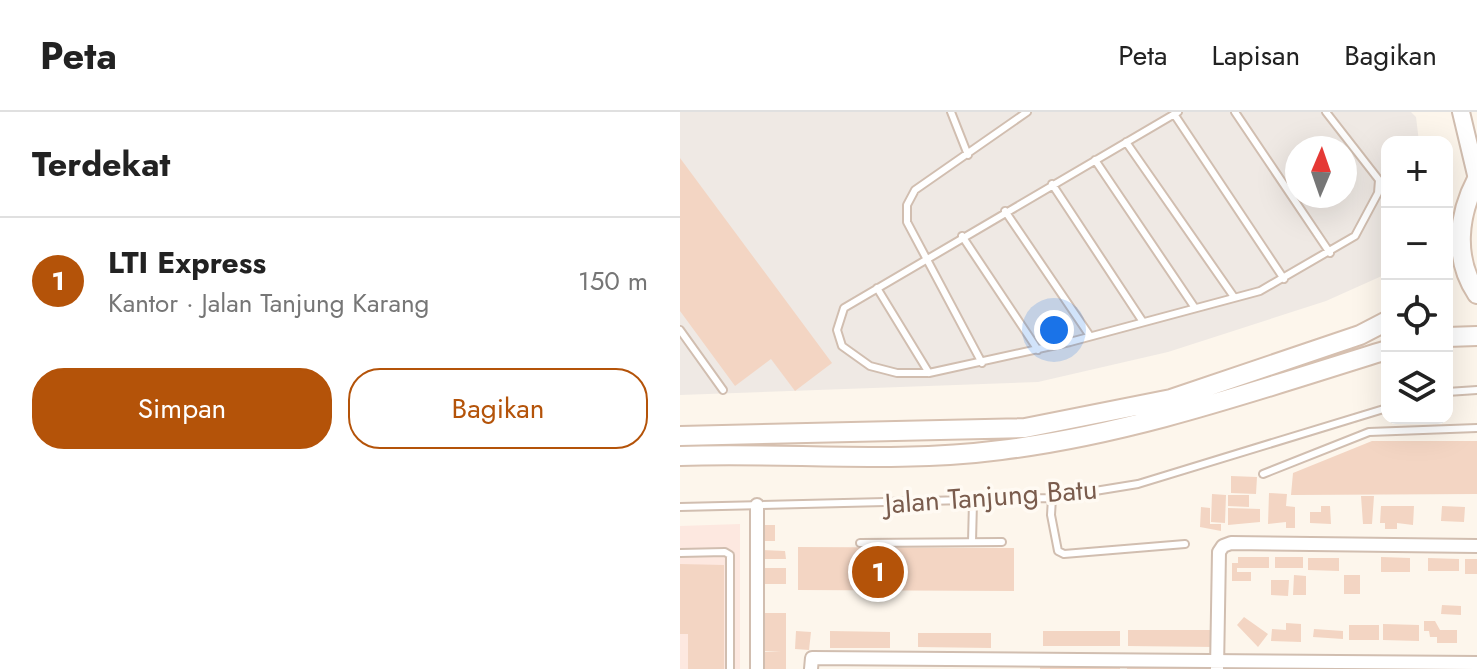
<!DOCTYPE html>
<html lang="id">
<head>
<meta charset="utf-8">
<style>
  body { margin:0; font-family:Jost,sans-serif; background:#f6f6f6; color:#222 }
  .controls { position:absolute; right:24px; top:24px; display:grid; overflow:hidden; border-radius:16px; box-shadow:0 8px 32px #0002 }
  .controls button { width:72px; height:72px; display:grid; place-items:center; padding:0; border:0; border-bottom:2px solid #e0e0e0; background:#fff; color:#222; font:40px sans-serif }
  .compass { position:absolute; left:605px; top:24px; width:72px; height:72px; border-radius:50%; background:#fff; box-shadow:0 8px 32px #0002; rotate:2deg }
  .you { position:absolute; left:374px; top:218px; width:28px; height:28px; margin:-20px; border:6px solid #fff; border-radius:50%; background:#1a73e8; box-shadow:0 0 0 12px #1a73e833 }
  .badge { display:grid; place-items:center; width:52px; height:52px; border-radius:50%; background:#b45309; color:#fff; font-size:26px; font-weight:700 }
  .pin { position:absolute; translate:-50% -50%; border:4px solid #fff; box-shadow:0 2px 8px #0006 }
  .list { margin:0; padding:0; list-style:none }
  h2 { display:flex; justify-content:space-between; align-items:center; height:104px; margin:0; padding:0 32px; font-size:34px }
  h2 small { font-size:26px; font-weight:400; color:#767676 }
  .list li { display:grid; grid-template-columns:52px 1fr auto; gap:24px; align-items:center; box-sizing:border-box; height:128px; padding:0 32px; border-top:2px solid #e0e0e0 }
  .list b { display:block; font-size:30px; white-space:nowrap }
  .list p { margin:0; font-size:26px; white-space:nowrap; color:#767676 }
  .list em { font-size:26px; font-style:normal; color:#767676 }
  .actions { display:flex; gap:16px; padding:24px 32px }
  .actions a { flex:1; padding:18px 0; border:2px solid #b45309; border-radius:32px; text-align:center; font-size:28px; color:#b45309 }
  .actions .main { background:#b45309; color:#fff }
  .icon { flex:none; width:44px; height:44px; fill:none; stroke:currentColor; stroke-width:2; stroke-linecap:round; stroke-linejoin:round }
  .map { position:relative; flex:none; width:797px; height:557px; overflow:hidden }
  header { display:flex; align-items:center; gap:48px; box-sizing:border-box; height:112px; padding:0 40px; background:#fff; border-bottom:2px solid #e0e0e0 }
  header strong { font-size:38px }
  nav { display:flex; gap:44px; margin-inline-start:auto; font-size:28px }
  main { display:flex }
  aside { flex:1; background:#fff }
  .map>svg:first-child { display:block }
  .commercial { fill:#fde8e0 }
  .industrial { fill:#efe9e4; fill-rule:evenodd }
  .building { fill:#f3d5c3 }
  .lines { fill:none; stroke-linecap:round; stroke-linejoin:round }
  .service-casing { stroke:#d1beb0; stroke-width:10 }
  .minor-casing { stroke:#d1beb0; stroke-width:16 }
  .tertiary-casing { stroke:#d1beb0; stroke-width:20 }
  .secondary-casing { stroke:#d6c0b0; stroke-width:22 }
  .service { stroke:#fff; stroke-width:6 }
  .minor { stroke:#fff; stroke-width:12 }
  .tertiary { stroke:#fff; stroke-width:16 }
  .secondary { stroke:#fff; stroke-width:18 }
  .labels { text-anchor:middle; stroke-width:7; stroke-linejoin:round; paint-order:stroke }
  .street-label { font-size:28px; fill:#7a5c4d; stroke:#fffaf3 }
</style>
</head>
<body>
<header>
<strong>Peta</strong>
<nav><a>Peta</a><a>Lapisan</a><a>Bagikan</a></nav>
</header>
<main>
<aside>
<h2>Terdekat<small></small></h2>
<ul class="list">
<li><span class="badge">1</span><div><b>LTI Express</b><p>Kantor · Jalan Tanjung Karang</p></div><em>150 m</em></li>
</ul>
<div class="actions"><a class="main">Simpan</a><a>Bagikan</a></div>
</aside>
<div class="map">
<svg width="797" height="557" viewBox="0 0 797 557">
  <rect width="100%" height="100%" fill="#fdf6ec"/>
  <path class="commercial" d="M60,412V557H0V414Z"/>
  <path class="industrial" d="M0,0H731L736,5L739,30H707V154L704,163L646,189L488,240L358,270L0,283ZM617,36H665V84H617Z"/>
  <path class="building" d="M0,46L152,251L115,279L91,247L55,274L0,199Z
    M692,329H797V382L611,383L613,361Z
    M551,364L577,365L576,382L551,381Z
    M589,381L607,382L606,394L615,395V416H606V410L588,412Z
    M532,382L546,383L545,411L531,410Z
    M548,383H569V395L548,394Z
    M681,384H694L692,412H683Z
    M641,394H650L651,412L630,411V400H641Z
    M701,394H734L733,413L717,411V417H705V411H700Z
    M762,394L785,395L784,410L761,409Z
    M521,395L530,396V412H541V419L520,415Z
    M548,396L580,397V410L548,413Z
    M84,413H95V429H83Z
    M118,435L334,436V479L118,478Z
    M82,438L105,439L106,447H82Z
    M558,445H589V456H557V460H571V469H552V451H558Z
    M595,445H623V456H595Z
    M701,445L730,446V460H701Z
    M628,446H659V459L628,458Z
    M748,446L779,447V459H748Z
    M785,447H797V462H785Z
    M0,452L44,453V557H8V522H0Z
    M82,456H106V472H82Z
    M614,463L626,464V483H613Z
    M664,463H680V482H664Z
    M591,468H609L608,484L591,483Z
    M762,493L781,494V503L761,502Z
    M83,501H106V557H83L82,540L101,539H83Z
    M564,505L588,522L578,535L557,513Z
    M744,509H755L760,518H777V531H757V525H750L749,519H744Z
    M606,511L621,512V530L591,529L592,517L606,518Z
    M703,512L739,513V529L703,528Z
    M669,513H699V528H669Z
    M634,517L663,519V527L633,525Z
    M448,518H534V535L448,534Z
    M116,519L131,520L129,538L115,537Z
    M150,519L210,520V536H150Z
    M363,519H440V534H363Z
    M238,521H311V536L238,535Z
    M360,551H440V557H360Z
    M447,554H535V557H447Z"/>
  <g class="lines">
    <g class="service-casing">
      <path id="service" d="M271,0L288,43
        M498,0L164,196L157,218L162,234L190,254L217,261H249L390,230L580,179L675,124L698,81L699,68L646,0
        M555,0L650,141
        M494,2L604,167
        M446,30L554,185
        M415,48L515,196
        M372,72L463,210
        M325,99L410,224
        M282,124L358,238
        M197,176L249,261
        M0,218L43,278
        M302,251L227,110V93L235,78L347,0
        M767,280L797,278
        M583,362L689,320L797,316
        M372,386L371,403L378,439L384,442L505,432
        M0,395L372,386L458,372L707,296
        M292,430L293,390
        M180,431L322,430
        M0,441L45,440L50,443V557"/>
    </g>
    <g class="minor-casing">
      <path id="minor" d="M77,557V393
        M131,557L132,546L797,551
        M537,557L539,440L543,434L551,431L797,434"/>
    </g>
    <g class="tertiary-casing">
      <path id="tertiary" d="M781,0L797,67"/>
    </g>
    <g class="secondary-casing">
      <path id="secondary" d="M797,67C778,103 773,146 797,182
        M767,225L797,224
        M0,324L345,316L491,287L680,223L707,209
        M0,344C106,340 215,352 321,338C453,322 580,277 707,238"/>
    </g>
    <use href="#service" class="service"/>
    <use href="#minor" class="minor"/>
    <use href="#tertiary" class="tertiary"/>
    <use href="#secondary" class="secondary"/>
  </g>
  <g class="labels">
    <g class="street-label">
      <text transform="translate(311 384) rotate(-4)" y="10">Jalan Tanjung Batu</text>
    </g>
  </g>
</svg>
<div class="controls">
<button>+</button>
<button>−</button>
<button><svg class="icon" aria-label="locate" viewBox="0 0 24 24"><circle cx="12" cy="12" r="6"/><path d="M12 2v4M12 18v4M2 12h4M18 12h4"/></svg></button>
<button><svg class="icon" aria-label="layers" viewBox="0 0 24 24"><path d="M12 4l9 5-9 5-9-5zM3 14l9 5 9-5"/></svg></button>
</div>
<svg class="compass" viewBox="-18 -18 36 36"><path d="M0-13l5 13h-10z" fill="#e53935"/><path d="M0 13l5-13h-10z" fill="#767676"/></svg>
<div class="you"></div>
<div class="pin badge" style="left:198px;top:460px">1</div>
</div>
</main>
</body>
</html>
